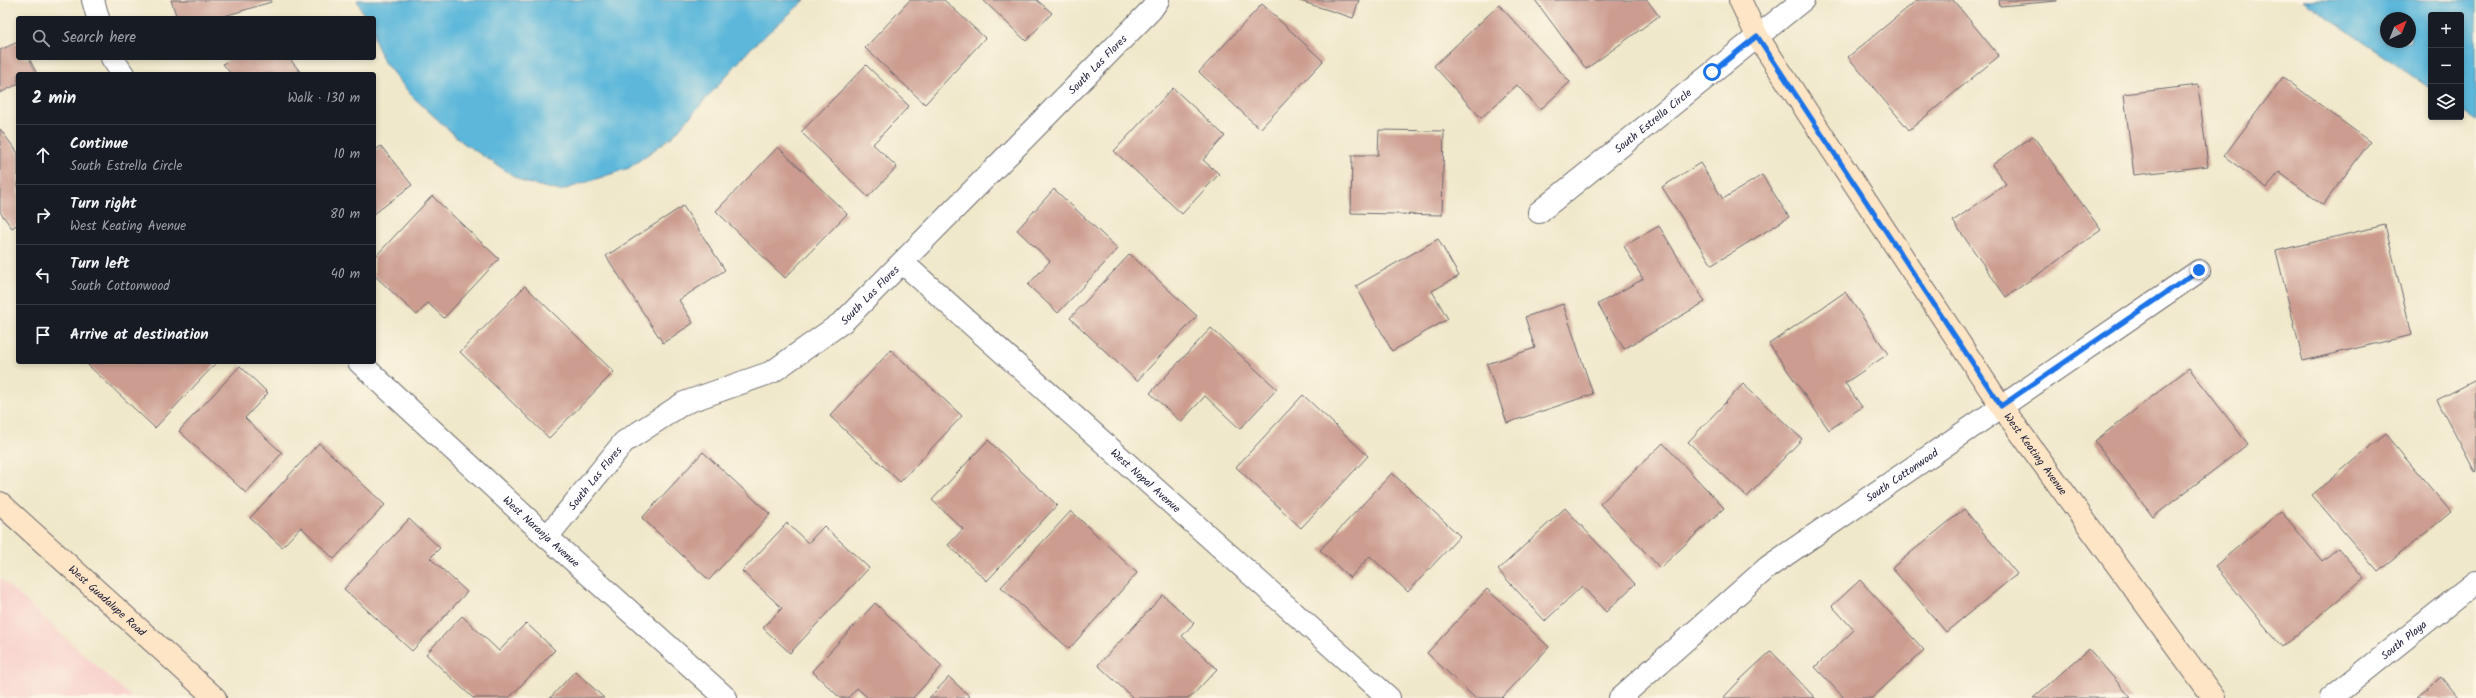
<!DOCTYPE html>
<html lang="en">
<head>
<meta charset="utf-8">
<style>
  body { margin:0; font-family:Kalam,sans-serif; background:#242831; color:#f1f3f6 }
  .controls { position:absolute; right:12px; top:12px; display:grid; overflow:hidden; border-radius:4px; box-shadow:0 2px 6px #0003 }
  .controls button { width:36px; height:36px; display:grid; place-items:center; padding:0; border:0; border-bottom:1px solid #363941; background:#171b24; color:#f1f3f6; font:20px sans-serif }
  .compass { position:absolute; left:2380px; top:12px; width:36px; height:36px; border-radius:50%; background:#171b24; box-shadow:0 2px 6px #0003; rotate:43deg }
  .stop { position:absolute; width:12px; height:12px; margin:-9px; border:3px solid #1a73e8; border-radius:50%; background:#fff }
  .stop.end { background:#1a73e8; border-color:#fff; box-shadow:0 1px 4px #0008 }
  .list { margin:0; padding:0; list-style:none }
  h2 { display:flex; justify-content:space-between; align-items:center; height:52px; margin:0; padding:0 16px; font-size:17px }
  h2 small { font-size:13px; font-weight:400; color:#9ea1a6 }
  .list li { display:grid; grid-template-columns:26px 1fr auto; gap:12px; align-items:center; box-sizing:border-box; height:60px; padding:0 16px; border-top:1px solid #363941 }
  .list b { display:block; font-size:15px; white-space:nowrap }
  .list p { margin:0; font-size:13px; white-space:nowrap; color:#9ea1a6 }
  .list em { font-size:13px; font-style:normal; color:#9ea1a6 }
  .icon { flex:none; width:22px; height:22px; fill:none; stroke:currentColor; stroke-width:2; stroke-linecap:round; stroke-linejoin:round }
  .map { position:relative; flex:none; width:2476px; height:698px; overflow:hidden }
  .search { position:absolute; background:#171b24; box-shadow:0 2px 6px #0003; left:16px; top:16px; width:360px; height:44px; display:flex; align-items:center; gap:10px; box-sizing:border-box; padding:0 14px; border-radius:4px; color:#9ea1a6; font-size:15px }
  .panel { position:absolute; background:#171b24; box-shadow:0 2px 6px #0003; left:16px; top:72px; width:360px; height:292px; border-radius:4px }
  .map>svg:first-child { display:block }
  .built { fill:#f7d0cb }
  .water { fill:#5cb7da; stroke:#3f6c8a; fill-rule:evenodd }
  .building { fill:#cb9c8f }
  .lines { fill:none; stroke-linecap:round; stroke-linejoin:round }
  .street-casing { stroke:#6a676d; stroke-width:24 }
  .secondary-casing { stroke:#6a676d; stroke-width:24 }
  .street { stroke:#fff; stroke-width:22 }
  .secondary { stroke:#fde5c5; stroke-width:22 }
  .route { stroke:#1a73e8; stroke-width:5 }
  .labels { text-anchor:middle; stroke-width:3.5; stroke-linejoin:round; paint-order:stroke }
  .street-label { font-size:11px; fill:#22223b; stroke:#fcf5e5 }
</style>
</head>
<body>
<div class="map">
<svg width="2476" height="698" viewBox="0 0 2476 698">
  <rect width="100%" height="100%" fill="#fcf5e5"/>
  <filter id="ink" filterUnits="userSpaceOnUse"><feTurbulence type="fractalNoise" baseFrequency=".025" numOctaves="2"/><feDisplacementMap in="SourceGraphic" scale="8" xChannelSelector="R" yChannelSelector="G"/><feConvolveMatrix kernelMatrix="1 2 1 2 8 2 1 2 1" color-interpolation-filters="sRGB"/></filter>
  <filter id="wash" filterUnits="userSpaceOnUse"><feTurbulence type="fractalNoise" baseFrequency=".012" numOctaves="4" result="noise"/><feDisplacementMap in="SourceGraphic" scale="16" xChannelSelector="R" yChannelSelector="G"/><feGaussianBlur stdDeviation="0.9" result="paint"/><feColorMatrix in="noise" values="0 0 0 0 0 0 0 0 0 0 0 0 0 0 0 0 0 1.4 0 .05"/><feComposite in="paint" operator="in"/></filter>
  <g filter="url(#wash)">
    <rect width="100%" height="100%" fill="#f0e8cb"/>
    <path class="built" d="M0,578L132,698H0Z"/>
    <path class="water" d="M357,0H805L751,48L673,136L629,168L560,191L523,182L462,142L412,96L384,62L374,39V18H365Z
      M2303,0H2476V120L2461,110V15H2431V89ZM2386,18H2410V42H2386Z"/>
    <g id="blocks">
      <path class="building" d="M171,0H271V2L218,18H177Z
        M910,0H944L985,38L925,104L865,48Z
        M983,0H1037L1052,13L1026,41Z
        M1297,0H1359L1353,18Z
        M1535,0H1647L1659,16L1586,69Z
        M1917,0H1953L1999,56L1909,130L1848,57Z
        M1999,0H2057V1L2000,6Z
        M1262,4L1323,61L1260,129L1199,72Z
        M1499,5L1570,82L1540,110L1517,85L1481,118L1434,66Z
        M18,42V58H29L37,74H18V84L0,93V50Z
        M231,58H289L302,74H231L223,64Z
        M866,65L909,106L873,144L897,167L868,197L801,132Z
        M2283,77L2370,142L2323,205L2279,172L2267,188L2224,156Z
        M2198,85L2208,166L2134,175L2124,94Z
        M1173,88L1225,136L1203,160L1219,174L1182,214L1114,151Z
        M0,129L18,153V224L12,228L0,212Z
        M1379,130L1444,131L1442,215L1351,213L1352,155H1378Z
        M2033,136L2101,230L2006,297L1953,221L2006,184L1992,165Z
        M381,146L412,185L374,214V151Z
        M778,147L847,214L785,278L716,211Z
        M1700,163L1723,199L1762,175L1789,217L1712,265L1662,187Z
        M1054,189L1118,249L1058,313L1028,285L1050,261L1017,230Z
        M432,196L499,259L444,318L428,303L417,315L374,275V258Z
        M683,206L725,270L679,300L693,323L663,343L606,256Z
        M2385,225L2412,335L2303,361L2276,251Z
        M1659,226L1705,302L1624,349L1598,304L1643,279L1624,246Z
        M1438,239L1459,276L1432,291L1448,319L1392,351L1356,286Z
        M1130,254L1197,316L1137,381L1070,318Z
        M525,286L614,372L549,438L460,352Z
        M1845,292L1888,354L1845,383L1862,407L1829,430L1769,344Z
        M1563,304L1593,394L1507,423L1487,364L1535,348L1525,317Z
        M1211,328L1277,389L1240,429L1205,396L1181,422L1150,393Z
        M891,350L962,416L900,482L830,416Z
        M91,362H217L155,428L88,365Z
        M240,366L268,393L245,418L282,453L246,493L179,431Z
        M2189,368L2248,444L2153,517L2095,441Z
        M2476,380V471L2475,472L2437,400Z
        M1743,384L1802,439L1747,497L1688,442Z
        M1303,395L1368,456L1301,528L1236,467Z
        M2385,434L2451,512L2378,572L2312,495Z
        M988,440L1057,505L987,581L948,545L963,529L932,500Z
        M319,443L385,505L334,559L301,527L282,547L250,518Z
        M1663,443L1724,508L1660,568L1600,504Z
        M703,452L770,514L709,580L642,518Z
        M1392,473L1460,536L1408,592L1370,556L1350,578L1320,550Z
        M1565,508L1635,584L1606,612L1582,586L1545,621L1498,570Z
        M1964,509L2017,574L1946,632L1892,568Z
        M1071,511L1137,573L1069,649L1001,587Z
        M2281,511L2322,561L2338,548L2364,578L2282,647L2215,566Z
        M409,519L440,548L430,558L467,592L412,651L344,589Z
        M787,523L808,543L824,526L869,568L790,653L763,628L782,608L742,571Z
        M1860,580L1924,650L1872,698H1844L1815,667L1854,630L1832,606Z
        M1487,589L1549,647L1502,698H1475L1427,653Z
        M1163,595L1194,623L1182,636L1217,669L1190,698H1133L1098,665Z
        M875,603L942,666L913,698H868L857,688L848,698H840L812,671Z
        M462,616L499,651L526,623L555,650L509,698H473L426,654Z
        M2089,649L2131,698H2033Z
        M1771,651L1815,698H1723L1741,679Z
        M575,671L604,698H550Z
        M949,677L971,698H929Z
        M2441,677L2458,698H2416Z"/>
    </g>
  </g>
  <g filter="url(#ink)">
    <use href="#blocks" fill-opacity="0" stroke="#6a676d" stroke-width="1"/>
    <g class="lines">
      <g class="street-casing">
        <g id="street">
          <path d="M93,0L98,18"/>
          <path d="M112,58L123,74"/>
          <path id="s1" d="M1539,212L1803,0"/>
          <path id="s2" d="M903,263L1389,698"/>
          <path id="s3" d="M359,362L547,537L726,698"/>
          <path id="s4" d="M547,537L624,442L684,403L772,372L844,321L1151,10L1158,0"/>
          <path id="s5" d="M1620,698L1768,567L2199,271"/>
          <path id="s6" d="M2331,698L2476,582"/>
        </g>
      </g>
      <g class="secondary-casing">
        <g id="secondary">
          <path id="s7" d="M1740,0L1757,36L2001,406L2214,698"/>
          <path id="s8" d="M0,503L215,698"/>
        </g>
      </g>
      <use href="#street" class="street"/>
      <use href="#secondary" class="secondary"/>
    </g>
  </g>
  <g class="lines" filter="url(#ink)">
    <path class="route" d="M1712,72L1757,36L2001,406L2199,270"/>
  </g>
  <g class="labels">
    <g class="street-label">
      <text dy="4" stroke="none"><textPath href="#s4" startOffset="736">South Las Flores</textPath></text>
      <text dy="4" stroke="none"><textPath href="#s1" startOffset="146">South Estrella Circle</textPath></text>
      <text dy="4" stroke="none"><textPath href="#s4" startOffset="412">South Las Flores</textPath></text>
      <text dy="4" stroke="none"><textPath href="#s7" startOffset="542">West Keating Avenue</textPath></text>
      <text dy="4" stroke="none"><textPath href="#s5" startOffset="360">South Cottonwood</textPath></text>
      <text dy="4" stroke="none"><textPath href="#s4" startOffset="76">South Las Flores</textPath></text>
      <text dy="4" stroke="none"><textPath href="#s2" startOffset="326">West Nopal Avenue</textPath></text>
      <text dy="4" stroke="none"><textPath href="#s3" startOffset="249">West Naranja Avenue</textPath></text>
      <text dy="4" stroke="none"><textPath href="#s8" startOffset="145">West Guadalupe Road</textPath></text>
      <text dy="4" stroke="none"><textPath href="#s6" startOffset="93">South Playa</textPath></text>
    </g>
  </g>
</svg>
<div class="controls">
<button>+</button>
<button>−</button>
<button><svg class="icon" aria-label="layers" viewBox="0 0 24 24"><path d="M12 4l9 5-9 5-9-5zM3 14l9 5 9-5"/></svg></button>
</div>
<svg class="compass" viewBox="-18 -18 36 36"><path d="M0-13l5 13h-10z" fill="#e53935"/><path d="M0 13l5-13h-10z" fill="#9ea1a6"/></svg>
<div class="stop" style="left:1712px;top:72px"></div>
<div class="stop end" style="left:2199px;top:270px"></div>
<div class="search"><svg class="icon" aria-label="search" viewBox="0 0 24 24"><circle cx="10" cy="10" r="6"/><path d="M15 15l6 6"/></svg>Search here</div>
<section class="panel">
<h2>2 min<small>Walk · 130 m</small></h2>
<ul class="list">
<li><svg class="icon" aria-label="ahead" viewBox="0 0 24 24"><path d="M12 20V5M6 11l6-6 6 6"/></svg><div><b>Continue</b><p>South Estrella Circle</p></div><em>10 m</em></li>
<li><svg class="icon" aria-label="right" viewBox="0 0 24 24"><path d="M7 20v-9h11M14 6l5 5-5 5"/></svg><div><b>Turn right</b><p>West Keating Avenue</p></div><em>80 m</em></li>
<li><svg class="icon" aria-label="left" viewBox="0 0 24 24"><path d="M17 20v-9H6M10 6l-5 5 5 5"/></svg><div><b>Turn left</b><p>South Cottonwood</p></div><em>40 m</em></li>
<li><svg class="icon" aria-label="arrive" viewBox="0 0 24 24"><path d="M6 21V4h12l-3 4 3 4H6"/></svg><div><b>Arrive at destination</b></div></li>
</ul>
</section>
</div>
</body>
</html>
